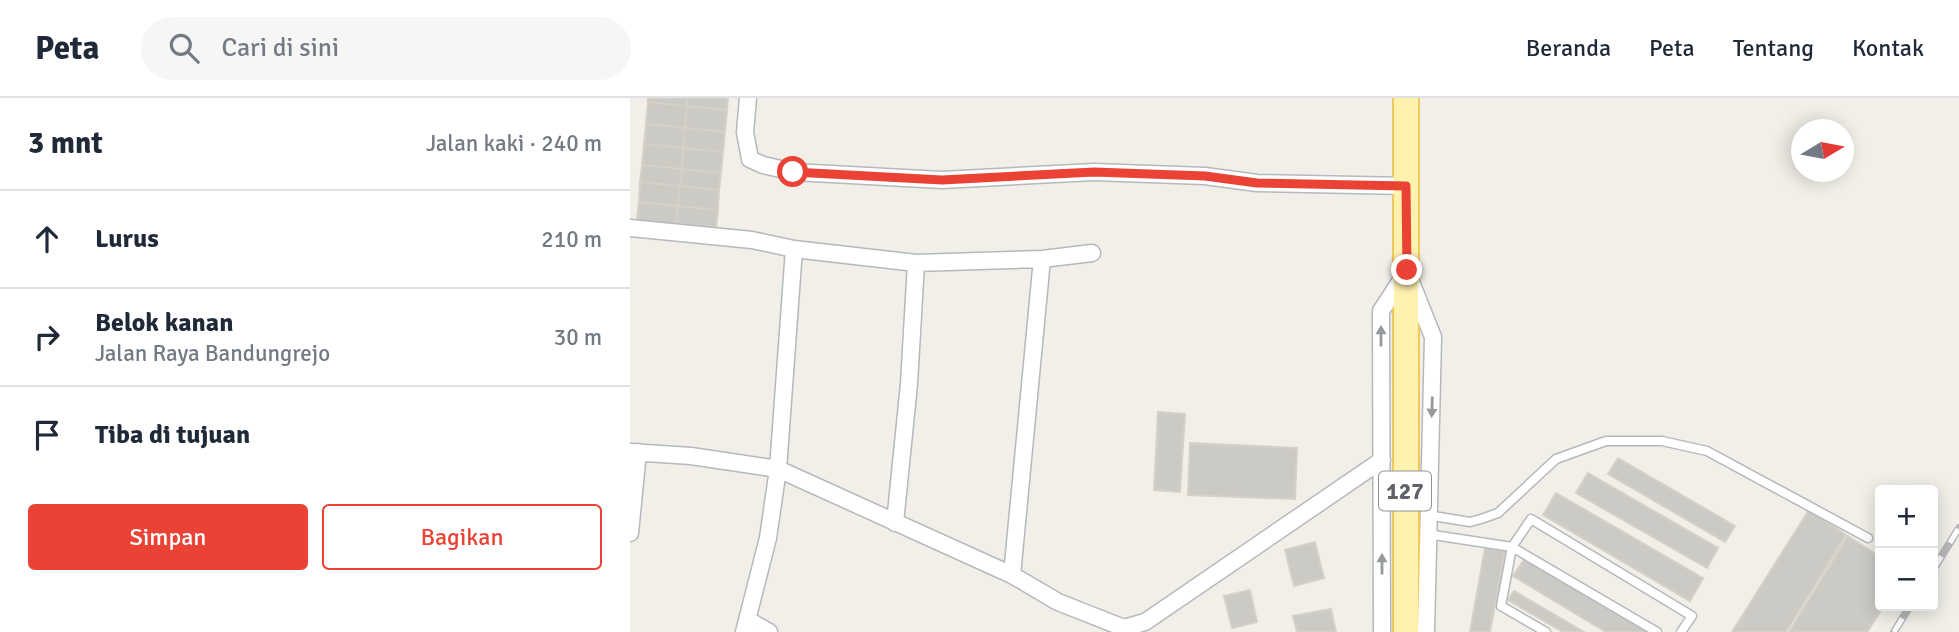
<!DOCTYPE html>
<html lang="id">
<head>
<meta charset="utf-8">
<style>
  body { margin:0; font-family:Signika,sans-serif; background:#f6f6f7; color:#1f2937 }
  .controls { position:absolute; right:21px; bottom:21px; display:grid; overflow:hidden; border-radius:7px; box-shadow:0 4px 18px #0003 }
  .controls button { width:63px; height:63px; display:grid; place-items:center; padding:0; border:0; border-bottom:2px solid #e0e1e3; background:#fff; color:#1f2937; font:35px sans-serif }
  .compass { position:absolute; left:1161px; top:21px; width:63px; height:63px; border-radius:50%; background:#fff; box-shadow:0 4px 18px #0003; rotate:80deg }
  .stop { position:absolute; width:21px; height:21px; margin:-16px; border:5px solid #ea4335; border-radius:50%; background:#fff }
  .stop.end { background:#ea4335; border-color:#fff; box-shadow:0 2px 7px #0008 }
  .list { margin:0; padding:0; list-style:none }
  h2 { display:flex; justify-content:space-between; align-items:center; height:91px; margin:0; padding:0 28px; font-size:30px }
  h2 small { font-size:23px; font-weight:400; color:#747a83 }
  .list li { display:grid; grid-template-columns:46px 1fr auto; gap:21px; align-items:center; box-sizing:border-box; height:98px; padding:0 28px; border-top:2px solid #e0e1e3 }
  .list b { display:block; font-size:26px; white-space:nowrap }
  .list p { margin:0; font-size:23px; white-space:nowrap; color:#747a83 }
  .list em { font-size:23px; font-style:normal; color:#747a83 }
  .actions { display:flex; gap:14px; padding:21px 28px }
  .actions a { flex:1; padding:16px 0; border:2px solid #ea4335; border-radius:7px; text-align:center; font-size:24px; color:#ea4335 }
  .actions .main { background:#ea4335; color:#fff }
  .icon { flex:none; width:38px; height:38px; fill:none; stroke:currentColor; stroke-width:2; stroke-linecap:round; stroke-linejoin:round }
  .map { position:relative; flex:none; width:1329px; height:534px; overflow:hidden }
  header { display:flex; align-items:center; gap:42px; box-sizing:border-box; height:98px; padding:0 35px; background:#fff; border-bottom:2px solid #e0e1e3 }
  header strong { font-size:33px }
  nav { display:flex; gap:38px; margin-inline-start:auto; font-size:24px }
  .search { width:490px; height:63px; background:#f6f6f7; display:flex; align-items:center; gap:18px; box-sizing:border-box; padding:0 24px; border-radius:38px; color:#747a83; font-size:26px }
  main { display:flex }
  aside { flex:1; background:#fff }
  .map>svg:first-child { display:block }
  .building { fill:#cccac5; stroke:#d6d1c6; stroke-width:2 }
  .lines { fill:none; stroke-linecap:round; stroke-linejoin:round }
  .service-casing { stroke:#b5b8bc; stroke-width:11 }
  .minor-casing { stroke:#b5b8bc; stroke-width:19 }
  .primary-casing { stroke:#f2c960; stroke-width:28 }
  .service { stroke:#fff; stroke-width:8 }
  .minor { stroke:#fff; stroke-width:16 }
  .primary { stroke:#fff2af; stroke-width:24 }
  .rail-casing { stroke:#b6b7b8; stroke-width:8 }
  .rail { stroke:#fff; stroke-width:5; stroke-dasharray:16; stroke-linecap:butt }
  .oneway { fill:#979a9d }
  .route { stroke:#ea4335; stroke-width:9 }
  .labels { text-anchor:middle; stroke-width:5; stroke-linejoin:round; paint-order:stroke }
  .shield { fill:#fff; stroke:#8f9295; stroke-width:2 }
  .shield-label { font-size:23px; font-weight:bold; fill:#5f6368 }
</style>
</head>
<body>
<header>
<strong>Peta</strong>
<div class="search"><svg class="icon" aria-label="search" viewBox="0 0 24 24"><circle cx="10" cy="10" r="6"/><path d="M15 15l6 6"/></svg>Cari di sini</div>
<nav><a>Beranda</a><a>Peta</a><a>Tentang</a><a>Kontak</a></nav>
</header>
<main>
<aside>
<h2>3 mnt<small>Jalan kaki · 240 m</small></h2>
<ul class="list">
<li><svg class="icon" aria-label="ahead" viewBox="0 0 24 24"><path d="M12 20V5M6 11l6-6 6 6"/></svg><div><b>Lurus</b></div><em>210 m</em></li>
<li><svg class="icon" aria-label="right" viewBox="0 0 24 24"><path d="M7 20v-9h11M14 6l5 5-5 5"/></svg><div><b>Belok kanan</b><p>Jalan Raya Bandungrejo</p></div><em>30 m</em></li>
<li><svg class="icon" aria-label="arrive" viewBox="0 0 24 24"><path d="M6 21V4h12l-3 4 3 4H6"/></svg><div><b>Tiba di tujuan</b></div></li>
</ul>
<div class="actions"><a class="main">Simpan</a><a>Bagikan</a></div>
</aside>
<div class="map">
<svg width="1329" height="534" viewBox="0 0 1329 534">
  <rect width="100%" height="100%" fill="#f1efe8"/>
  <path class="building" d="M18,0H58L57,8L18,4Z
    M58,0H98L97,12L57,8Z
    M18,4L57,8L55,30L16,26Z
    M57,8L97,12L95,34L55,30Z
    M16,26L55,30L53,50L14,46Z
    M55,30L95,34L93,54L53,50Z
    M14,46L53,50L52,71L12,67Z
    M53,50L93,54L91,75L52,71Z
    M12,67L52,71L50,88L10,84Z
    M52,71L91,75L89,92L50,88Z
    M10,84L50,88L48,108L9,104Z
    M50,88L89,92L88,112L48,108Z
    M9,104L48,108L46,126L7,122Z
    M48,108L88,112L86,129L46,126Z
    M528,314L555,316L550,394L524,392Z
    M560,345L667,350L665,401L558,397Z
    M988,360L1105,428L1095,444L978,376Z
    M958,375L1088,450L1077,470L946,395Z
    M926,395L1073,480L1060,503L913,417Z
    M1179,412L1216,437L1156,534H1102Z
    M1218,438L1250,459V508H1254L1237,534H1159Z
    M685,444L694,480L664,488L655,452Z
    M855,450L875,453L860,534H840Z
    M895,460L1021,534H976L883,478Z
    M620,492L627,524L602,530L594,498Z
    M884,493L954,534H933L878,502Z
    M701,511L706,534H667L663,518Z"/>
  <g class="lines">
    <g class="service-casing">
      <path id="service" d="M797,417L840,424L851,421L868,415L926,361L976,343H1032L1077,353L1238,440
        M797,436L882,449L1027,534
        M916,534L871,508L882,449L901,421L1062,518L1051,534"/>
    </g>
    <g class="minor-casing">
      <path id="minor" d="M118,0L115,34L120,61L133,67L164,74L312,82L464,74L575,78L627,85L776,88
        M0,130L122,142L164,151L286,165L412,161L462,155
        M781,184L803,239L796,534
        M0,354L61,358L148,371L382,477L428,504L494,530L515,524L752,362
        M265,425L279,286L286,165
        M0,435L8,354
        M382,477L412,161
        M118,522L139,534
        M114,534L138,440L148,371L164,151
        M752,534L751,213L775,176"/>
    </g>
    <g class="primary-casing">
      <path id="primary" d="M776,0V534"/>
    </g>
    <use href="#service" class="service"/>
    <use href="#minor" class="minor"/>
    <use href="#primary" class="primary"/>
    <g class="rail-casing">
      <path id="rail" d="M1303,472L1329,430
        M1264,534L1280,508"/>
    </g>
    <use href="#rail" class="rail"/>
  </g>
  <defs><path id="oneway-solid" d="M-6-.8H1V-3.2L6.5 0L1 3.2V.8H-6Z" transform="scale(1.75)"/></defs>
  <g class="oneway">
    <use href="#oneway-solid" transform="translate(751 238) rotate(-90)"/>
    <use href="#oneway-solid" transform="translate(802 309) rotate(92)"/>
    <use href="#oneway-solid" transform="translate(752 466) rotate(-90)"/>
  </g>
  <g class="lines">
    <path class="route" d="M163,74L312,82L464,74L575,78L627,85L776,88L777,172"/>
  </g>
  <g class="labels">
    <rect class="shield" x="749" y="373.5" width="52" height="39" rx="5"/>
    <g class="shield-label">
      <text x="775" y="401">127</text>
    </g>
  </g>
</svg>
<div class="controls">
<button>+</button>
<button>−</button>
</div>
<svg class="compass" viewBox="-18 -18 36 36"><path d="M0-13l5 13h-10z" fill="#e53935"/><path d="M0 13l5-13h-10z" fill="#747a83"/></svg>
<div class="stop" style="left:163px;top:74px"></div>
<div class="stop end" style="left:777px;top:172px"></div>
</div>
</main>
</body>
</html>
